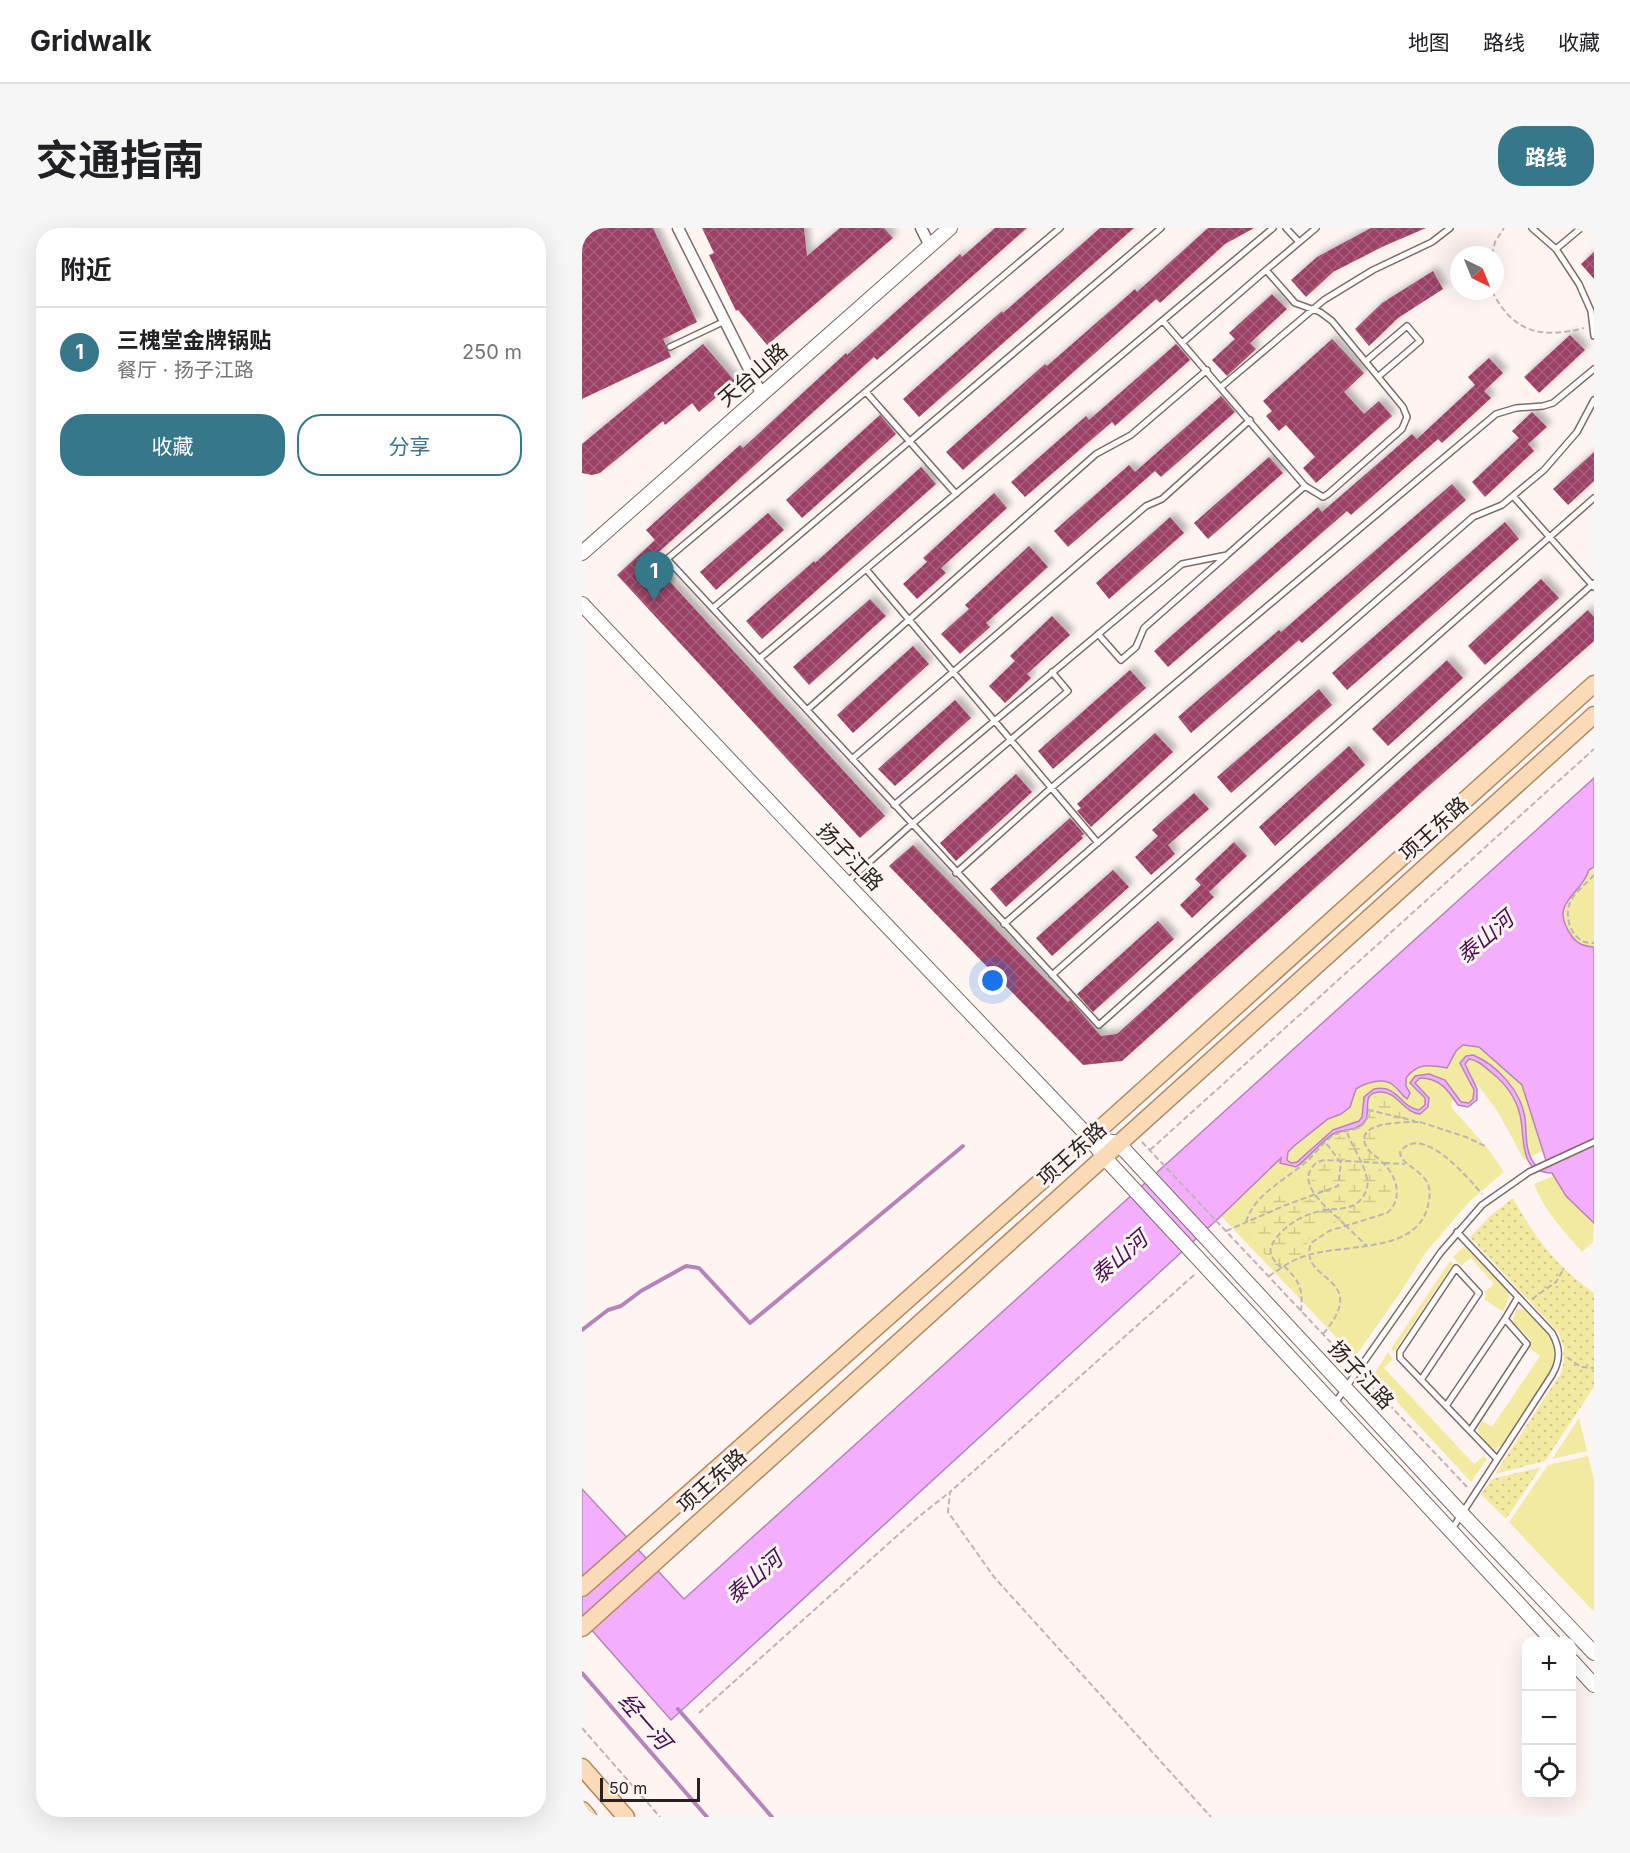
<!DOCTYPE html>
<html lang="zh">
<head>
<meta charset="utf-8">
<style>
  body { margin:0; font-family:Inter,"Noto Sans SC",sans-serif; background:#f6f6f6; color:#202124 }
  .controls { position:absolute; right:18px; bottom:18px; display:grid; overflow:hidden; border-radius:12px; box-shadow:0 6px 24px #0002 }
  .controls button { width:54px; height:54px; display:grid; place-items:center; padding:0; border:0; border-bottom:2px solid #e0e0e0; background:#fff; color:#202124; font:30px sans-serif }
  .compass { position:absolute; left:868px; top:18px; width:54px; height:54px; border-radius:50%; background:#fff; box-shadow:0 6px 24px #0002; rotate:137deg }
  .scale { position:absolute; left:18px; bottom:15px; width:100px; box-sizing:border-box; padding-left:6px; border:3px solid #292120; border-top:0; font-size:16px; line-height:21px; white-space:nowrap; color:#292120; -webkit-text-stroke:4px #fef5f3; paint-order:stroke }
  .you { position:absolute; left:411px; top:753px; width:21px; height:21px; margin:-15px; border:4px solid #fff; border-radius:50%; background:#1a73e8; box-shadow:0 0 0 9px #1a73e833 }
  .badge { display:grid; place-items:center; width:39px; height:39px; border-radius:50%; background:#36788a; color:#fff; font-size:20px; font-weight:700 }
  .pin { position:absolute; translate:-50% -50px; filter:drop-shadow(0 2px 3px #0008) }
  .pin::after { content:''; position:absolute; top:32px; width:21px; height:18px; background:inherit; clip-path:polygon(0 0,100% 0,50% 100%) }
  .list { margin:0; padding:0; list-style:none }
  h2 { display:flex; justify-content:space-between; align-items:center; height:78px; margin:0; padding:0 24px; font-size:26px }
  h2 small { font-size:20px; font-weight:400; color:#757577 }
  .list li { display:grid; grid-template-columns:39px 1fr auto; gap:18px; align-items:center; box-sizing:border-box; height:90px; padding:0 24px; border-top:2px solid #e0e0e0 }
  .list b { display:block; font-size:22px; white-space:nowrap }
  .list p { margin:0; font-size:20px; white-space:nowrap; color:#757577 }
  .list em { font-size:20px; font-style:normal; color:#757577 }
  .actions { display:flex; gap:12px; padding:18px 24px }
  .actions a { flex:1; padding:14px 0; border:2px solid #36788a; border-radius:24px; text-align:center; font-size:21px; color:#36788a }
  .actions .main { background:#36788a; color:#fff }
  .icon { flex:none; width:33px; height:33px; fill:none; stroke:currentColor; stroke-width:2; stroke-linecap:round; stroke-linejoin:round }
  .map { position:relative; flex:none; width:1012px; height:1589px; overflow:hidden; border-radius:24px }
  header { display:flex; align-items:center; gap:36px; box-sizing:border-box; height:84px; padding:0 30px; background:#fff; border-bottom:2px solid #e0e0e0 }
  header strong { font-size:28px }
  nav { display:flex; gap:33px; margin-inline-start:auto; font-size:21px }
  .intro { display:flex; align-items:center; justify-content:space-between; box-sizing:border-box; height:144px; padding:0 36px }
  h1 { margin:0; font-size:42px }
  .button { padding:15px 27px; border-radius:24px; background:#36788a; color:#fff; font-size:21px; font-weight:700 }
  main { display:flex; gap:36px; padding:0 36px }
  aside { flex:1; background:#fff; border-radius:24px; box-shadow:0 6px 24px #0002 }
  .map>svg:first-child { display:block }
  .grass { fill:#f3eaa1 }
  .wetland { fill:url(#wetland-marsh) }
  .garden { fill:url(#garden-dots) }
  .water { fill:#f3affd; stroke:#b684bb; stroke-width:1.5; fill-rule:evenodd }
  .lines { fill:none; stroke-linecap:round; stroke-linejoin:round }
  .stream { stroke:#b684bb; stroke-width:4 }
  .building { fill:url(#building-cross-hatch); filter:url(#shadow) }
  .service-casing { stroke:#7e6b67; stroke-width:8 }
  .minor-casing { stroke:#7e6b67; stroke-width:13 }
  .tertiary-casing { stroke:#7e6b67; stroke-width:16 }
  .primary-casing { stroke:#b08a64; stroke-width:19 }
  .path { stroke:#beb5b3; stroke-width:2; stroke-dasharray:6 3; stroke-linecap:butt }
  .service { stroke:#fff; stroke-width:5 }
  .minor { stroke:#fff; stroke-width:10 }
  .tertiary { stroke:#fff; stroke-width:14 }
  .primary { stroke:#fbdab8; stroke-width:16 }
  .path-bridge { stroke:#beb5b3; stroke-width:2; stroke-dasharray:6 3; stroke-linecap:butt }
  .labels { text-anchor:middle; stroke-width:6; stroke-linejoin:round; paint-order:stroke }
  .street-label { font-size:21px; fill:#292120; stroke:#fef5f3 }
  .water-label { font-size:22px; font-style:italic; fill:#490b52; stroke:#fef5f3 }
</style>
</head>
<body>
<header>
<strong>Gridwalk</strong>
<nav><a>地图</a><a>路线</a><a>收藏</a></nav>
</header>
<div class="intro"><h1>交通指南</h1><a class="button">路线</a></div>
<main>
<aside>
<h2>附近<small></small></h2>
<ul class="list">
<li><span class="badge">1</span><div><b>三槐堂金牌锅贴</b><p>餐厅 · 扬子江路</p></div><em>250 m</em></li>
</ul>
<div class="actions"><a class="main">收藏</a><a>分享</a></div>
</aside>
<div class="map">
<svg width="1012" height="1589" viewBox="0 0 1012 1589">
  <defs>
    <pattern id="wetland-marsh" width="20" height="14" patternUnits="userSpaceOnUse" patternTransform="scale(1.5)"><rect width="20" height="14" fill="#f3eaa1"/><path d="M1 5h8M5 5V1M11 12h8M15 12V8" fill="none" stroke="#d0c88a"/></pattern>
    <pattern id="garden-dots" width="8" height="8" patternUnits="userSpaceOnUse" patternTransform="scale(1.5)"><rect width="8" height="8" fill="#f3eaa1"/><path d="M2 2h.1M6 6h.1" fill="none" stroke="#d0c88a" stroke-width="1.8" stroke-linecap="round"/></pattern>
    <pattern id="building-cross-hatch" width="8" height="8" patternUnits="userSpaceOnUse" patternTransform="scale(1.5)"><rect width="8" height="8" fill="#9c4065"/><path d="M0 0l8 8M0 8l8-8" fill="none" stroke="#a55f7b"/></pattern>
    <filter id="shadow"><feDropShadow dx="5" dy="-5" stdDeviation="3" flood-color="#0004"/></filter>
  </defs>
  <rect width="100%" height="100%" fill="#fef5f3"/>
  <path class="grass" d="M1012,639V719C1001,718 995,716 989,707C966,674 999,668 1007,642Z
    M882,817L897,819L940,857L959,916L960,923L942,932L916,884L895,856V872L890,878L879,879L869,871L870,880L907,922L922,944L888,973L844,1024L818,1065L773,1129L639,988C671,957 718,901 759,886L774,861L785,854H806L812,858L819,867L824,859V850C836,834 848,837 865,840L874,823Z
    M971,948L984,968L1012,995L1011,1014L1000,1024C981,1002 962,983 952,956Z
    M881,1019H883L926,1063L927,1069L921,1084L902,1071L904,1067L903,1064L912,1056L889,1030L879,1038L871,1029Z
    M868,1033L871,1036L812,1124L809,1121Z
    M935,1081L945,1082L965,1104L971,1119L972,1130L968,1144L920,1217L913,1221C906,1218 896,1208 896,1200L900,1193L910,1199L958,1128L948,1121L949,1112L932,1095L931,1089Z
    M806,1124L811,1131L802,1140L892,1236L902,1228L905,1231L889,1254L791,1148Z
    M997,1190L1005,1223L970,1231Z
    M1006,1228L1012,1252V1384L927,1294L966,1237Z"/>
  <path class="wetland" d="M800,865L807,867L835,890L804,892C791,900 795,924 795,937C807,950 817,968 800,981C775,989 726,994 721,1026L695,1039L658,1000L672,993L683,975L695,968L701,967L717,975L738,967L730,957C729,946 734,940 742,935L761,936L757,928L747,916C756,904 773,905 786,894C787,882 786,868 800,865Z"/>
  <path class="garden" d="M931,970C953,1010 974,1038 1012,1065V1159L963,1233L913,1246L979,1145L981,1138L982,1119L976,1104L888,1009L908,988Z
    M959,1239L924,1291L899,1266L910,1251Z"/>
  <path class="water" d="M1012,550V639L1007,642C999,668 966,674 989,707C995,716 1001,718 1012,719V995L984,968L970,945C935,944 944,911 938,887C934,870 924,856 910,845C903,839 896,832 887,831L883,836L895,861V872L886,879L876,877C866,862 858,850 838,850L833,855L847,870L846,879L838,886C822,885 815,863 798,864C778,865 790,882 783,893C776,903 763,901 753,905C743,909 726,931 714,939L698,935L699,930L639,988L89,1492L0,1391V1261L102,1371ZM881,817L897,819L940,857L966,939H955C942,925 945,907 943,890C939,863 915,837 891,827L884,828L878,835L892,862L891,871L887,875L879,874L863,852L847,846L833,848L828,855L843,870V877L837,882C819,880 816,856 792,861L782,869L780,889L777,893L751,902L715,934L709,935L705,932L706,924L712,918L746,891L759,886L768,879L774,861C783,855 801,849 811,857C817,861 819,867 825,871L828,865L824,858V850C836,834 848,837 865,840L874,823Z"/>
  <g class="lines">
    <path class="stream" d="M0,1102L26,1082L39,1078L59,1063L104,1038L117,1040L168,1095L381,918
      M0,1445L125,1589
      M96,1481L190,1589"/>
  </g>
  <path class="building" d="M0,0H71L115,94L81,111L89,129L0,171Z
    M120,0H222L225,28L258,0H302L311,10L185,117L156,82L154,83L127,27L132,25Z
    M413,0H445L295,132L292,129L68,332L303,588L278,610L35,347L73,312L64,302L158,217L161,220L264,125L265,127L378,26L380,29Z
    M518,0H552L337,189L321,171L420,83L421,85Z
    M626,0H672L643,16L578,75L574,71L381,242L364,224L463,136L465,138L553,61L555,64Z
    M789,0H844L802,18L751,44L724,69L709,52L735,29Z
    M1012,24V51L999,36Z
    M851,43L861,61L816,90L787,118L773,101L800,75Z
    M690,66L705,81L668,115L674,121L645,148L630,132L653,111L647,105Z
    M988,107L1003,122L957,165L942,149Z
    M750,111L782,145L762,164L782,186L797,173L810,188L734,255L721,240L733,229L704,197L697,203L684,188L690,183L681,173Z
    M121,116L153,153L117,184L110,175L83,197L81,193L18,245L10,247L0,245V216Z
    M594,116L608,132L533,198L530,194L443,269L429,254L504,188L507,192Z
    M907,130L921,145L902,163L909,170L860,215L856,211L769,287L765,283L586,439L572,423L736,279L740,284L830,206L835,211L893,157L886,149Z
    M639,168L653,184L579,249L573,243L486,319L472,303L547,237L553,244Z
    M950,184L965,199L946,216L952,223L903,269L890,254L937,210L930,203Z
    M298,187L314,206L220,290L204,272Z
    M1012,224V253L986,277L971,261Z
    M687,229L701,245L626,311L612,295Z
    M339,239L354,256L180,411L164,393L232,333L233,335Z
    M870,256L884,272L720,415L717,412L609,505L596,489L697,402L699,404Z
    M412,265L425,280L359,340L364,345L335,371L321,356L345,334L341,330Z
    M186,285L202,302L134,362L118,344Z
    M588,289L602,305L527,371L514,355Z
    M923,294L937,311L765,462L750,445Z
    M447,318L466,339L404,395L408,399L378,426L359,406L387,381L383,377Z
    M959,351L977,370L903,437L886,418Z
    M288,371L304,388L227,457L211,439Z
    M1006,382L1012,389V413L840,564L540,833L501,837L307,638L331,617L486,774L488,772L519,808L535,806L824,545Z
    M470,388L488,407L445,446L449,450L423,475L407,458L433,433L428,428Z
    M331,418L347,436L271,505L255,487Z
    M865,432L881,450L806,518L790,501Z
    M548,442L564,460L471,541L456,523Z
    M737,461L750,477L649,565L635,549Z
    M373,472L389,490L313,558L296,541Z
    M573,505L591,524L509,599L495,583L499,580L495,576Z
    M767,518L783,537L693,618L677,599Z
    M434,546L450,564L374,633L358,615Z
    M612,565L627,581L586,617L593,626L569,647L553,629L576,608L570,602Z
    M488,590L502,606L499,608L501,610L424,679L408,661Z
    M652,614L665,628L627,664L632,669L610,690L598,677L619,657L613,651Z
    M531,642L547,659L470,728L454,710Z
    M576,693L592,711L511,784L495,766Z"/>
  <g class="lines">
    <g class="service-casing">
      <path id="service" d="M478,0L85,331L517,797L1012,355
        M704,0L717,14
        M950,0L974,21
        M999,0L974,21L997,56L1009,83L1012,108
        M581,93L723,258L741,269L746,266L820,201L825,189L821,179L750,93L738,84L713,75L684,42L734,0
        M600,115L684,42
        M88,119L143,93
        M784,133L825,98L838,113L797,148
        M639,159L742,72L791,42L850,14L868,0
        M284,164L374,266
        M931,268L1012,359
        M131,380L579,0
        M516,406L539,432L554,419L562,400L644,328
        M177,431L284,341
        M225,482L514,226L549,207L625,142
        M270,531L564,278L580,271L668,192
        M312,577L600,336L645,327L723,258
        M516,615L284,341L691,0
        M374,645L469,560L914,186L934,180L961,178L971,175L1012,141
        M265,654L330,596L486,463L470,444
        M422,696L891,289L920,277L962,242L995,204L1012,172
        M470,747L1012,270
        M923,1091L936,1069
        M839,1152L897,1065L874,1040L818,1124V1130L915,1231
        M753,1175L859,1024L900,977L947,944L1012,914
        M864,1178L923,1091L945,1116L888,1203
        M870,1301L970,1147C979,1131 978,1120 970,1105L875,1004"/>
    </g>
    <g class="minor-casing">
      <path id="minor" d="M96,0L180,167
        M339,0L348,18"/>
    </g>
    <g class="tertiary-casing">
      <path id="tertiary" d="M0,325L368,0
        M0,376L264,655L508,910L521,928L972,1414
        M508,910L536,915L880,1286L1012,1425
        M990,1433L1012,1457"/>
    </g>
    <g class="primary-casing">
      <path id="primary" d="M0,1360L508,910L1012,456
        M0,1400L1012,487
        M0,1539L44,1589
        M0,1582L6,1589"/>
    </g>
    <path class="path" d="M910,27L913,14L922,0
      M910,63C931,105 960,111 1002,100
      M1012,647C1005,655 994,663 989,672C980,690 991,717 1012,715
      M838,894L884,909L905,919
      M560,914L770,1137
      M568,922L1012,521
      M802,935L823,936
      M664,994C672,966 705,951 725,933C734,925 742,913 752,907C767,899 784,906 787,882L833,893
      M763,997L785,1018
      M644,1003L704,977L756,958L759,935L744,915
      M702,1038C718,1054 721,1060 719,1083
      M700,1040C688,1030 684,1022 695,1009C707,994 723,986 743,982C752,981 762,981 770,978C777,975 783,968 785,960C789,946 770,919 765,904
      M612,1047L368,1264L366,1284L412,1349L629,1589
      M687,1048C698,1041 709,1032 723,1028C759,1015 836,1027 846,977C848,969 849,962 845,954C839,943 826,939 819,929L818,924C840,894 886,950 900,966
      M950,1071L974,1054L982,1040
      M741,1106C791,1047 715,1055 729,1015L747,1003L805,985C822,971 815,947 799,933C794,928 789,926 785,920C769,893 824,894 837,894
      M985,1129L999,1139L1012,1140
      M782,1150L885,1259
      M117,1485L335,1290L368,1264
      M0,1500L78,1589"/>
    <use href="#service" class="service"/>
    <use href="#minor" class="minor"/>
    <use href="#tertiary" class="tertiary"/>
    <use href="#primary" class="primary"/>
    <path class="path-bridge" d="M763,997C751,984 719,962 728,943C731,936 736,933 743,932L801,935"/>
  </g>
  <g class="labels">
    <g class="street-label">
      <text transform="translate(171 147) rotate(-41)" y="7">天台山路</text>
      <text transform="translate(852 601) rotate(-42)" y="7">项王东路</text>
      <text transform="translate(268 629) rotate(46)" y="7">扬子江路</text>
      <text transform="translate(490 926) rotate(-42)" y="7">项王东路</text>
      <text transform="translate(779 1147) rotate(47)" y="7">扬子江路</text>
      <text transform="translate(130 1253) rotate(-42)" y="7">项王东路</text>
    </g>
    <g class="water-label">
      <text transform="translate(903 709) rotate(-41)" y="8">泰山河</text>
      <text transform="translate(537 1029) rotate(-41)" y="8">泰山河</text>
      <text transform="translate(172 1349) rotate(-41)" y="8">泰山河</text>
      <text transform="translate(63 1493) rotate(49)" y="8">经一河</text>
    </g>
  </g>
</svg>
<div class="controls">
<button>+</button>
<button>−</button>
<button><svg class="icon" aria-label="locate" viewBox="0 0 24 24"><circle cx="12" cy="12" r="6"/><path d="M12 2v4M12 18v4M2 12h4M18 12h4"/></svg></button>
</div>
<svg class="compass" viewBox="-18 -18 36 36"><path d="M0-13l5 13h-10z" fill="#e53935"/><path d="M0 13l5-13h-10z" fill="#757577"/></svg>
<div class="scale">50 m</div>
<div class="you"></div>
<div class="pin badge" style="left:72px;top:373px">1</div>
</div>
</main>
</body>
</html>
